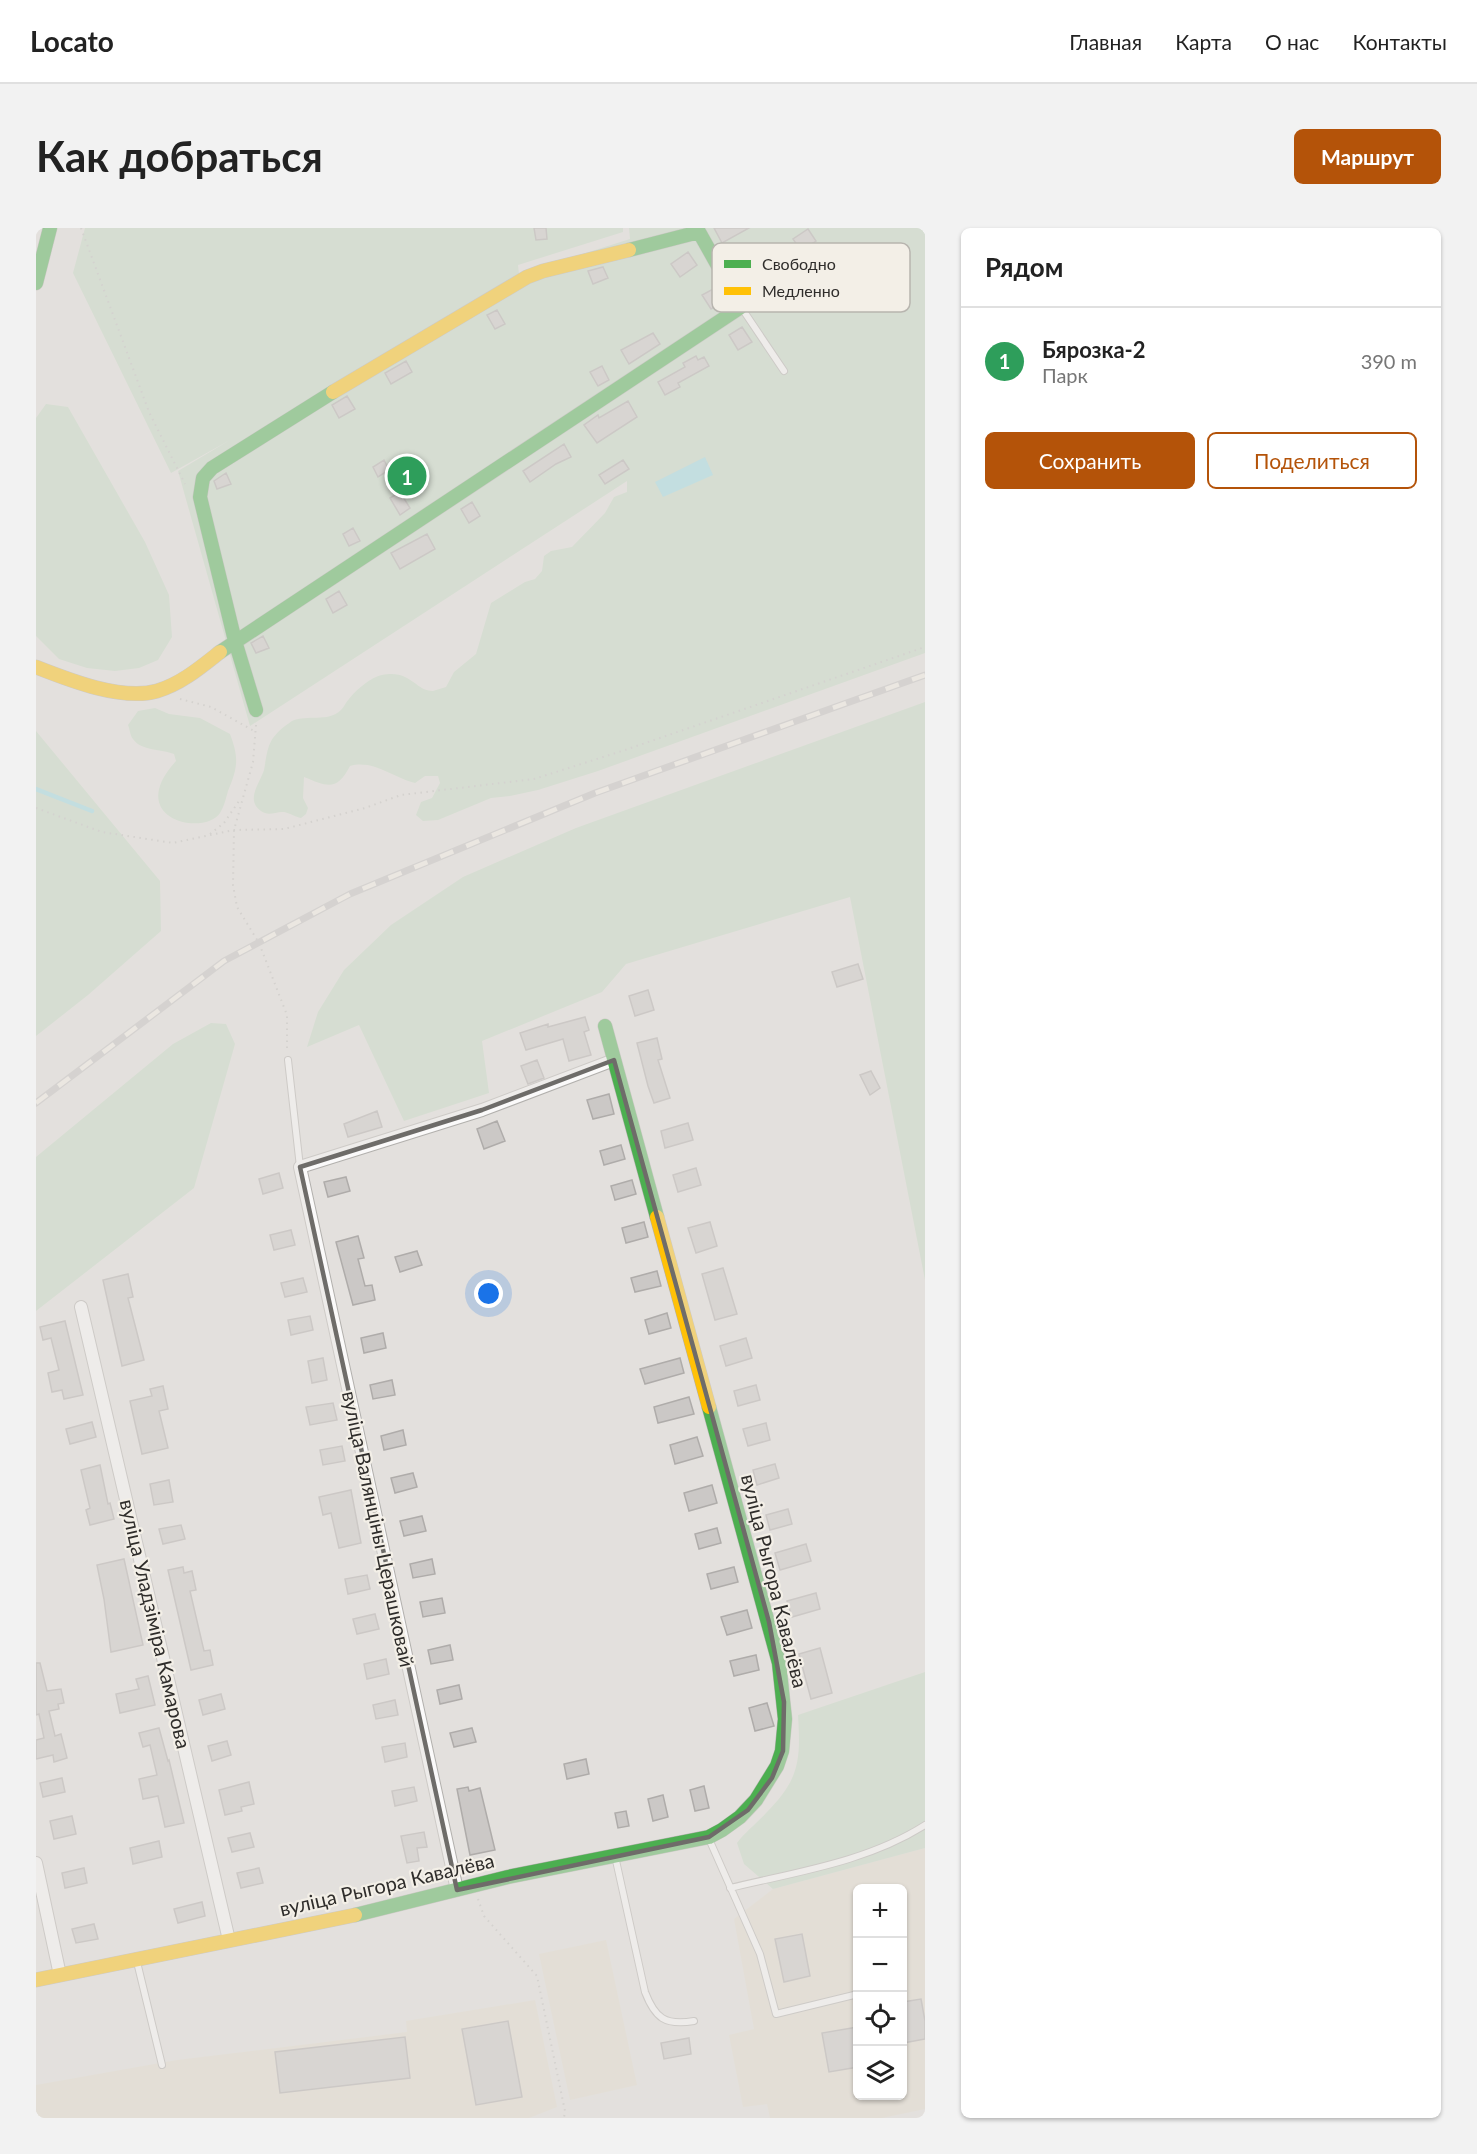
<!DOCTYPE html>
<html lang="ru">
<head>
<meta charset="utf-8">
<style>
  body { margin:0; font-family:Lato,sans-serif; background:#f2f2f2; color:#222 }
  .controls { position:absolute; right:18px; bottom:18px; display:grid; overflow:hidden; border-radius:9px; box-shadow:0 2px 4px #0004 }
  .controls button { width:54px; height:54px; display:grid; place-items:center; padding:0; border:0; border-bottom:2px solid #e0e0e0; background:#fff; color:#222; font:30px sans-serif }
  .you { position:absolute; left:453px; top:1066px; width:21px; height:21px; margin:-15px; border:4px solid #fff; border-radius:50%; background:#1a73e8; box-shadow:0 0 0 9px #1a73e833 }
  .badge { display:grid; place-items:center; width:39px; height:39px; border-radius:50%; background:#b45309; color:#fff; font-size:20px; font-weight:700 }
  .pin { position:absolute; translate:-50% -50%; border:3px solid #fff; box-shadow:0 2px 6px #0006 }
  .list { margin:0; padding:0; list-style:none }
  h2 { display:flex; justify-content:space-between; align-items:center; height:78px; margin:0; padding:0 24px; font-size:26px }
  h2 small { font-size:20px; font-weight:400; color:#767676 }
  .list li { display:grid; grid-template-columns:39px 1fr auto; gap:18px; align-items:center; box-sizing:border-box; height:108px; padding:0 24px; border-top:2px solid #e0e0e0 }
  .list b { display:block; font-size:22px; white-space:nowrap }
  .list p { margin:0; font-size:20px; white-space:nowrap; color:#767676 }
  .list em { font-size:20px; font-style:normal; color:#767676 }
  .actions { display:flex; gap:12px; padding:18px 24px }
  .actions a { flex:1; padding:14px 0; border:2px solid #b45309; border-radius:9px; text-align:center; font-size:21px; color:#b45309 }
  .actions .main { background:#b45309; color:#fff }
  .icon { flex:none; width:33px; height:33px; fill:none; stroke:currentColor; stroke-width:2; stroke-linecap:round; stroke-linejoin:round }
  .map { position:relative; flex:none; width:889px; height:1890px; overflow:hidden; border-radius:9px }
  header { display:flex; align-items:center; gap:36px; box-sizing:border-box; height:84px; padding:0 30px; background:#fff; border-bottom:2px solid #e0e0e0 }
  header strong { font-size:28px }
  nav { display:flex; gap:33px; margin-inline-start:auto; font-size:21px }
  .intro { display:flex; align-items:center; justify-content:space-between; box-sizing:border-box; height:144px; padding:0 36px }
  h1 { margin:0; font-size:42px }
  .button { padding:15px 27px; border-radius:9px; background:#b45309; color:#fff; font-size:21px; font-weight:700 }
  main { display:flex; gap:36px; padding:0 36px }
  aside { flex:1; background:#fff; border-radius:9px; box-shadow:0 2px 4px #0004 }
  .map>svg:first-child { display:block }
  .industrial { fill:#e2dccf; fill-rule:evenodd }
  .green { fill:#c5dac6 }
  .water { fill:#9cdbe4 }
  .lines { fill:none; stroke-linecap:round; stroke-linejoin:round }
  .stream { stroke:#9cdbe4; stroke-width:4.5 }
  .building { fill:#cbc8c6; stroke:#afacaa; stroke-width:1.5 }
  .lane-casing { stroke:#b2b0ad; stroke-width:8 }
  .street-casing { stroke:#b2b0ad; stroke-width:14 }
  .fast-casing { stroke:#b2b0ad; stroke-width:15 }
  .slow-casing { stroke:#b2b0ad; stroke-width:15 }
  .path { stroke:#c1c0be; stroke-width:2; stroke-dasharray:1.5 4.5; stroke-linecap:butt }
  .lane { stroke:#fbfafa; stroke-width:6 }
  .street { stroke:#fbfafa; stroke-width:12 }
  .fast { stroke:#4caf50; stroke-width:14 }
  .slow { stroke:#ffc107; stroke-width:14 }
  .rail-casing { stroke:#c3c2c2; stroke-width:7 }
  .rail { stroke:#f3efe7; stroke-width:4.5; stroke-dasharray:14; stroke-linecap:butt }
  .marked { fill:none; stroke:#6e6c69; stroke-width:4.5; stroke-linejoin:round }
  .labels { text-anchor:middle; stroke-width:4.5; stroke-linejoin:round; paint-order:stroke }
  .street-label { font-size:20px; fill:#2f2d2b; stroke:#f3efe7 }
  .key { fill:#f3efe7; stroke:#b8b5af; stroke-width:1.5 }
  .key-label { font-size:16px; fill:#2f2d2b }
</style>
</head>
<body>
<header>
<strong>Locato</strong>
<nav><a>Главная</a><a>Карта</a><a>О нас</a><a>Контакты</a></nav>
</header>
<div class="intro"><h1>Как добраться</h1><a class="button">Маршрут</a></div>
<main>
<div class="map">
<svg width="889" height="1890" viewBox="0 0 889 1890">
  <rect width="100%" height="100%" fill="#e3e0dd"/>
  <path class="industrial" d="M889,1620V1881L846,1890H734L731,1876L707,1879L693,1807L718,1801L698,1691L737,1661ZM822,1660H866V1868H822Z
    M570,1712L601,1857L534,1872L503,1726Z
    M499,1772L521,1879L493,1890H0V1857L141,1832L371,1804L370,1793Z"/>
  <path class="green" d="M49,0H587V4L482,37L483,46L594,11L593,0H889V425L562,543L502,562L474,568L455,570L402,592L387,593L380,587L385,574L396,570L404,555L402,548H389L379,555C358,550 337,531 314,538C301,563 292,559 268,549L267,570L272,580L270,586L265,590C260,589 253,585 248,584C240,583 233,589 225,583C209,572 224,555 228,542C232,521 231,512 249,498C252,496 254,494 256,493C272,486 291,495 305,482C308,479 310,474 313,471C320,462 335,449 346,447C375,441 379,463 397,463C401,462 406,460 410,459L418,444L440,426L455,375L489,354L499,351L506,343L508,328L515,323L536,319L569,285L578,269L591,264V253L214,498L142,243L194,212L135,245L37,45Z
    M10,176L32,179L109,314L133,367L136,409L122,432L103,440L79,443L51,440L23,431L0,408V190Z
    M889,474V1052L814,669L590,736L566,764L446,813L453,865L368,893L323,797L271,819L282,784L308,742L355,697L427,649L540,600Z
    M119,480L133,486L164,490L194,506C203,530 202,539 192,563C190,570 188,579 184,585C168,609 87,591 140,533L138,526C126,521 105,523 97,511C94,508 94,501 92,497L102,483Z
    M0,503L124,653L125,703L52,767L0,808Z
    M175,795L190,796L199,816L158,960L0,1083V929L137,816Z
    M889,1444V1620L737,1661L708,1636L701,1615C709,1604 720,1596 730,1585C763,1552 765,1533 762,1487Z"/>
  <path class="water" d="M669,229L677,247L627,269L619,254Z"/>
  <g class="lines">
    <path class="stream" d="M0,561L56,583"/>
  </g>
  <path class="building" d="M498,0H510L511,11L500,12Z
    M678,0H713L686,15Z
    M772,1L780,13L765,23L757,11Z
    M652,24L661,37L644,49L635,36Z
    M567,39L572,50L557,56L552,43Z
    M679,60L688,74L675,81L666,67Z
    M461,82L469,96L459,101L451,87Z
    M706,99L716,114L702,122L693,107Z
    M617,105L624,116L593,136L585,122Z
    M660,128L662,132L668,129L673,138L642,155L644,159L629,167L622,154L649,139L647,135Z
    M370,133L376,144L355,156L349,145Z
    M566,138L573,152L562,158L554,144Z
    M311,168L319,181L303,190L296,177Z
    M592,173L601,189L561,215L548,197L562,187L563,190Z
    M528,216L535,229L520,236L494,254L487,243Z
    M348,232L353,242L342,249L337,239Z
    M587,232L593,241L569,256L563,247Z
    M190,245L195,256L181,261L178,253Z
    M364,264L374,280L364,287L354,270Z
    M436,274L444,288L433,295L425,281Z
    M317,300L324,313L313,318L307,306Z
    M391,306L399,321L364,341L355,325Z
    M303,363L311,377L297,385L290,371Z
    M227,408L233,420L220,425L215,415Z
    M822,736L827,751L801,759L796,744Z
    M612,762L618,782L599,788L593,768Z
    M549,789L553,802L548,804L555,827L533,833L527,811L490,822L484,805L512,796V799Z
    M621,810L626,831L622,832L634,870L618,875L612,858L601,815Z
    M501,832L508,850L492,856L485,838Z
    M835,843L844,860L834,867L824,847Z
    M573,866L578,886L557,891L551,872Z
    M341,883L346,899L312,909L308,896Z
    M461,893L469,913L448,921L441,901Z
    M652,895L657,912L629,920L625,903Z
    M585,917L589,931L568,937L564,923Z
    M660,940L665,957L642,964L637,947Z
    M243,945L247,960L227,966L223,951Z
    M310,949L314,963L292,969L288,954Z
    M596,952L600,966L579,972L575,958Z
    M608,994L612,1009L590,1015L586,1000Z
    M674,994L681,1018L660,1025L652,1000Z
    M255,1002L259,1017L238,1022L234,1007Z
    M322,1008L328,1030L322,1031L329,1058L336,1057L339,1072L317,1077L300,1014Z
    M381,1023L386,1037L364,1044L359,1029Z
    M687,1040L701,1086L679,1092L666,1046Z
    M621,1043L625,1058L599,1064L595,1050Z
    M92,1046L97,1069L92,1070L108,1132L86,1138L67,1052Z
    M267,1050L271,1064L249,1069L245,1055Z
    M631,1085L635,1100L613,1106L609,1092Z
    M274,1088L277,1102L255,1107L252,1092Z
    M29,1093L47,1167L28,1171L26,1162L16,1164L12,1145L23,1142L15,1110L7,1112L4,1099Z
    M347,1105L350,1120L328,1125L325,1110Z
    M710,1110L716,1130L690,1138L684,1118Z
    M287,1130L291,1152L276,1155L272,1133Z
    M644,1130L648,1145L609,1156L604,1141Z
    M356,1152L359,1167L337,1171L334,1157Z
    M720,1157L724,1172L702,1178L698,1163Z
    M127,1158L132,1181L123,1183L132,1220L106,1226L94,1173L116,1168L114,1161Z
    M653,1169L658,1186L622,1195L618,1179Z
    M297,1175L301,1192L274,1197L270,1179Z
    M56,1194L60,1209L34,1216L30,1201Z
    M730,1195L734,1212L712,1218L707,1201Z
    M367,1202L370,1217L348,1222L345,1208Z
    M661,1209L667,1228L639,1236L634,1217Z
    M306,1218L309,1233L287,1237L284,1222Z
    M739,1236L743,1250L721,1257L717,1242Z
    M64,1237L72,1276L74,1275L78,1291L54,1297L50,1282L54,1280L45,1242Z
    M377,1245L381,1259L359,1265L355,1250Z
    M133,1252L137,1274L118,1277L114,1256Z
    M676,1257L681,1275L653,1283L648,1265Z
    M315,1262L325,1315L303,1320L295,1285L287,1287L283,1269Z
    M752,1281L756,1296L734,1302L730,1287Z
    M386,1288L390,1303L368,1308L364,1293Z
    M145,1297L149,1311L127,1316L123,1301Z
    M681,1300L685,1315L663,1321L659,1306Z
    M770,1316L775,1333L744,1342L739,1325Z
    M88,1331L107,1417L75,1424L68,1371L61,1337Z
    M396,1331L399,1346L377,1350L374,1336Z
    M147,1339L148,1345L156,1343L160,1362L154,1363L168,1423L174,1422L177,1437L155,1442L132,1342Z
    M698,1339L702,1354L675,1361L671,1346Z
    M331,1347L334,1361L312,1366L309,1351Z
    M780,1365L784,1381L756,1389L751,1373Z
    M406,1370L409,1385L387,1389L384,1374Z
    M711,1382L716,1400L691,1407L685,1389Z
    M339,1386L343,1401L321,1406L317,1391Z
    M414,1417L417,1432L395,1436L392,1422Z
    M784,1420L796,1465L775,1471L763,1426Z
    M720,1427L723,1442L698,1448L694,1433Z
    M350,1431L353,1446L331,1451L328,1436Z
    M0,1435H4L11,1463L25,1461L28,1475L22,1476L23,1481L13,1483L19,1508L25,1506L31,1530L18,1534L17,1527L0,1531V1512L8,1510L3,1486L0,1487Z
    M112,1448L119,1477L84,1485L80,1466L103,1461L100,1451Z
    M423,1457L426,1471L404,1476L401,1462Z
    M185,1466L189,1481L167,1487L163,1472Z
    M359,1472L362,1487L340,1491L337,1477Z
    M731,1475L738,1498L719,1503L713,1480Z
    M123,1500L132,1533L133,1532L148,1595L129,1599L122,1568L107,1571L103,1551L121,1547L114,1517L107,1519L103,1505Z
    M436,1500L440,1514L418,1519L414,1505Z
    M191,1513L195,1527L176,1533L172,1518Z
    M369,1515L371,1529L349,1534L346,1519Z
    M550,1531L553,1546L531,1551L528,1536Z
    M26,1550L29,1564L7,1569L4,1555Z
    M213,1554L218,1576L205,1579L206,1583L189,1587L183,1562Z
    M668,1558L673,1580L659,1583L654,1562Z
    M378,1559L381,1573L359,1578L356,1563Z
    M432,1559L433,1563L444,1560L459,1622L434,1627L421,1561Z
    M627,1567L632,1589L617,1593L612,1571Z
    M590,1583L593,1598L582,1600L579,1585Z
    M36,1588L40,1606L18,1611L14,1593Z
    M388,1604L391,1619L381,1620L383,1633L371,1635L365,1608Z
    M214,1605L218,1619L196,1624L192,1610Z
    M123,1613L126,1629L97,1636L94,1620Z
    M48,1640L51,1655L29,1660L26,1645Z
    M223,1640L227,1655L205,1660L201,1645Z
    M166,1674L169,1688L142,1695L138,1681Z
    M58,1696L62,1711L40,1715L36,1701Z
    M766,1706L774,1748L748,1754L739,1711Z
    M885,1771L889,1793V1811L867,1815V1774Z
    M472,1793L486,1869L440,1877L426,1801Z
    M822,1799V1839L793,1844L786,1805Z
    M369,1809L374,1850L244,1865L239,1824Z
    M653,1810L655,1826L628,1831L625,1815Z"/>
  <g class="lines">
    <g class="lane-casing">
      <path id="lane" d="M748,143L705,79L789,24
        M252,832L264,939
        M673,1611L724,1726L740,1786L822,1766
        M579,1628L609,1764C619,1790 629,1798 658,1793
        M694,1660C760,1644 831,1634 889,1597
        M101,1734L126,1837"/>
    </g>
    <g class="street-casing">
      <path id="street" d="M45,1079L193,1712
        M0,1635L24,1747
        M421,1662L264,939L446,882L578,832"/>
    </g>
    <g class="fast-casing">
      <path id="fast" d="M0,55L14,0
        M184,424L705,79L663,4L593,22
        M220,482L199,413L164,269L167,250L176,240L297,164
        M569,798L621,989
        M319,1687L472,1649L673,1609L686,1602L704,1589L720,1572L741,1538L746,1523L749,1491L743,1435L673,1179"/>
    </g>
    <g class="slow-casing">
      <path id="slow" d="M297,164L491,49L507,43L593,22
        M0,439C33,452 86,473 121,463C145,456 165,439 184,424
        M621,989L673,1179
        M0,1752L319,1687"/>
    </g>
    <path class="path" d="M45,0L113,184L149,256
      M144,471L175,479L220,504
      M220,497L217,534L198,602L197,657L201,679L223,715L251,787V822
      M0,580L66,604L137,615L198,602L248,601L329,580L365,567L498,551L586,523L889,419
      M174,606L188,595L205,570
      M442,1671L448,1688L501,1748L529,1883L528,1890"/>
    <use href="#lane" class="lane"/>
    <use href="#street" class="street"/>
    <use href="#fast" class="fast"/>
    <use href="#slow" class="slow"/>
    <g class="rail-casing">
      <path id="rail" d="M0,875L188,733L314,666L559,565L889,447"/>
    </g>
    <use href="#rail" class="rail"/>
  </g>
  <path d="M0 0H889V1890H0ZM578,832L733,1394L748,1474L747,1523L736,1550L712,1582L673,1609L421,1662L264,939L446,882Z" fill="#e3e0dd" fill-opacity=".55" fill-rule="evenodd"/>
  <path class="marked" d="M578,832L733,1394L748,1474L747,1523L736,1550L712,1582L673,1609L421,1662L264,939L446,882Z"/>
  <g class="labels">
    <g class="street-label">
      <text transform="translate(342 1301) rotate(78)" y="7">вуліца Валянціны Церашковай</text>
      <text transform="translate(738 1353) rotate(76)" y="7">вуліца Рыгора Кавалёва</text>
      <text transform="translate(119 1396) rotate(77)" y="7">вуліца Уладзіміра Камарова</text>
      <text transform="translate(351 1657) rotate(-13)" y="7">вуліца Рыгора Кавалёва</text>
    </g>
  </g>
  <rect x="676" y="15" width="198" height="69" rx="9" class="key"/>
  <rect x="688" y="32" width="27" height="8" fill="#4caf50"/>
  <rect x="688" y="59" width="27" height="8" fill="#ffc107"/>
  <g class="key-label">
    <text x="726" y="42">Свободно</text>
    <text x="726" y="69">Медленно</text>
  </g>
</svg>
<div class="controls">
<button>+</button>
<button>−</button>
<button><svg class="icon" aria-label="locate" viewBox="0 0 24 24"><circle cx="12" cy="12" r="6"/><path d="M12 2v4M12 18v4M2 12h4M18 12h4"/></svg></button>
<button><svg class="icon" aria-label="layers" viewBox="0 0 24 24"><path d="M12 4l9 5-9 5-9-5zM3 14l9 5 9-5"/></svg></button>
</div>
<div class="you"></div>
<div class="pin badge" style="left:371px;top:248px;background:#2e9e5b">1</div>
</div>
<aside>
<h2>Рядом<small></small></h2>
<ul class="list">
<li><span class="badge" style="background:#2e9e5b">1</span><div><b>Бярозка-2</b><p>Парк</p></div><em>390 m</em></li>
</ul>
<div class="actions"><a class="main">Сохранить</a><a>Поделиться</a></div>
</aside>
</main>
</body>
</html>
